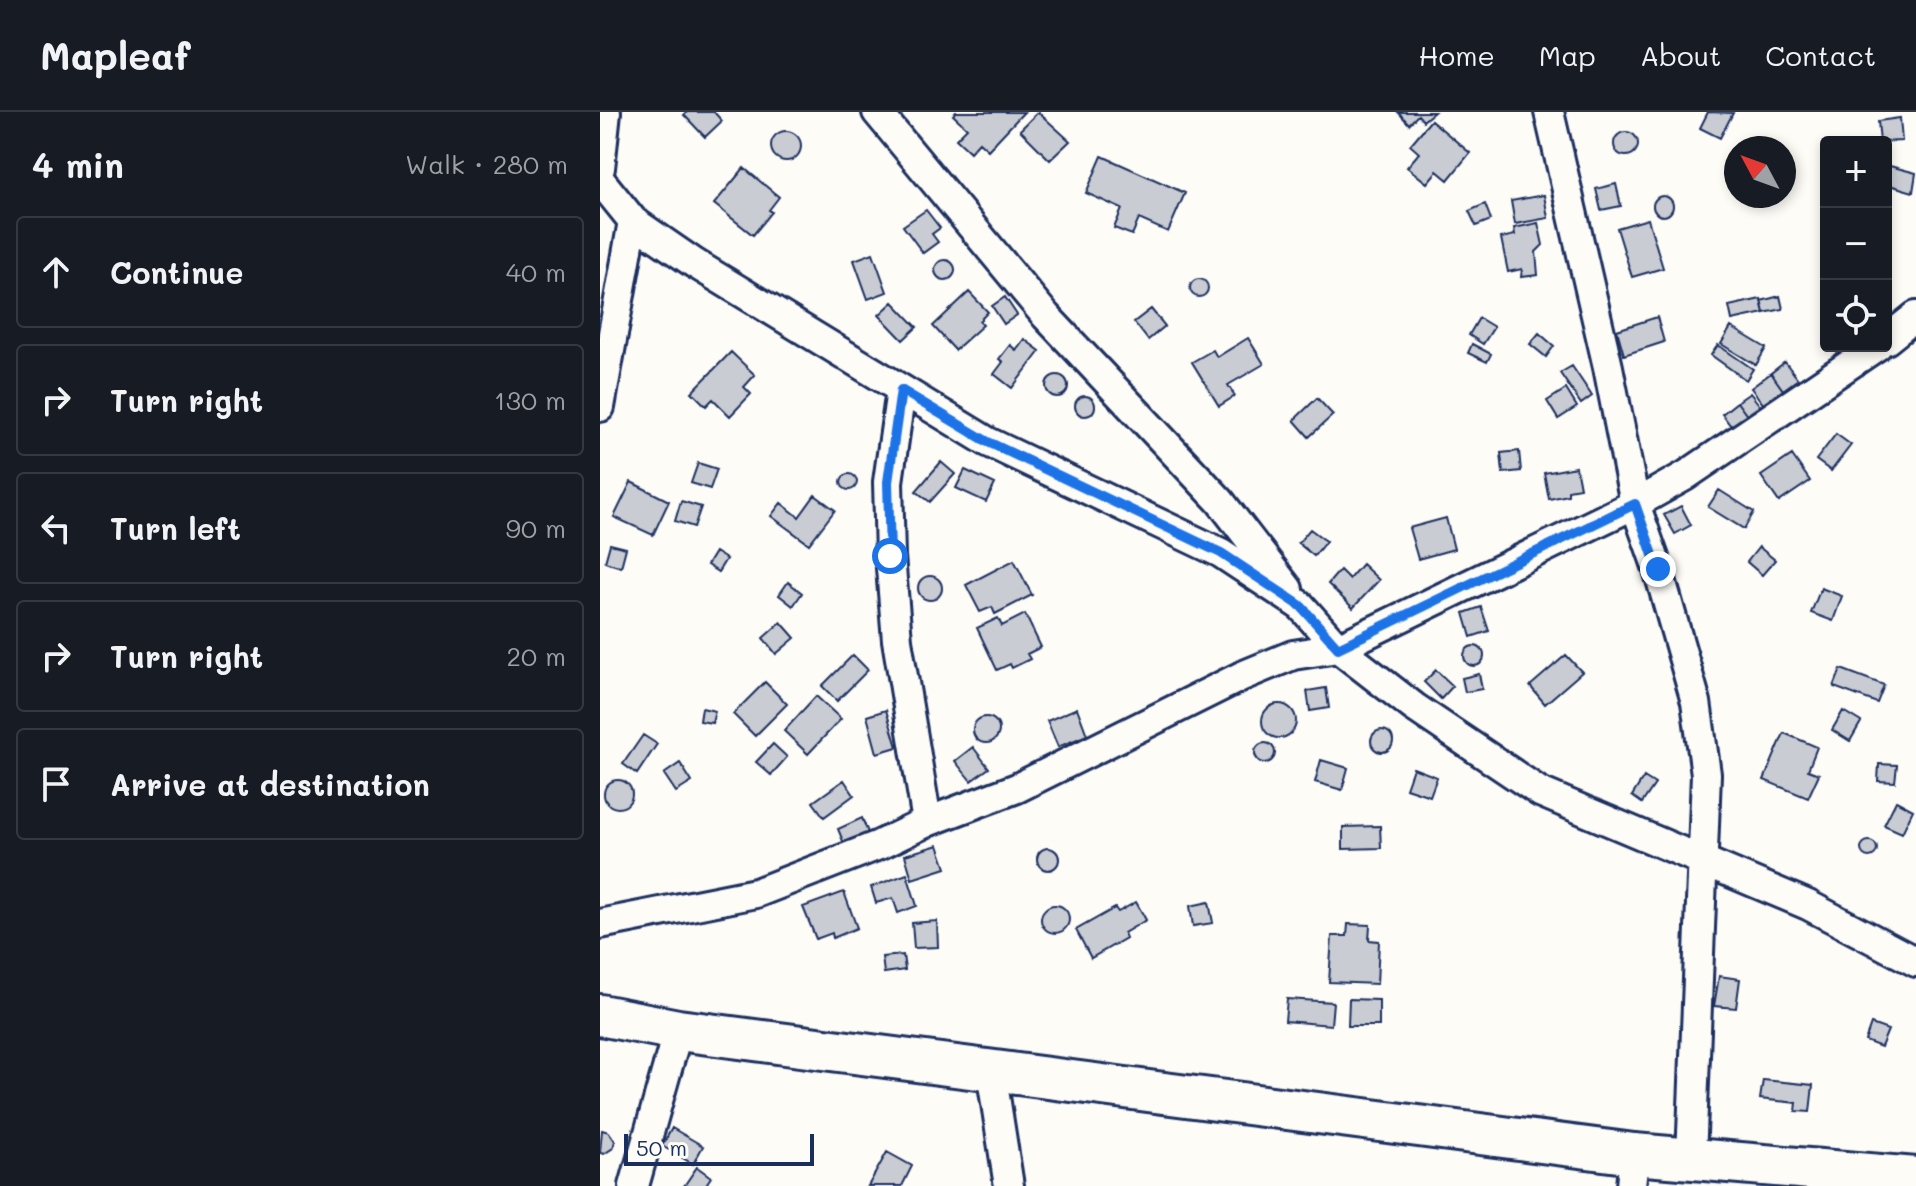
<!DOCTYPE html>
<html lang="en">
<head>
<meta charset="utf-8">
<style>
  body { margin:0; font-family:Mali,sans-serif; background:#20242c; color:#f1f3f6 }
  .controls { position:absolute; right:24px; top:24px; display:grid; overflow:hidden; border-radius:8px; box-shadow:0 4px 12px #0003 }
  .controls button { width:72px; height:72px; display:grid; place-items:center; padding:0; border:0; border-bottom:2px solid #363941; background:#171b24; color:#f1f3f6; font:40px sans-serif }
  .compass { position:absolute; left:1124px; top:24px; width:72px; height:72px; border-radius:50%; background:#171b24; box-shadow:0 4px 12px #0003; rotate:311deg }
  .scale { position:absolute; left:24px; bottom:20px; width:190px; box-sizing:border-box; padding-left:8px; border:4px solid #1b2f5e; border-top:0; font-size:22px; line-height:28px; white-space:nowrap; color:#1b2f5e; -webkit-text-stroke:6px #fdfcf7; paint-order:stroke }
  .stop { position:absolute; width:24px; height:24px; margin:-18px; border:6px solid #1a73e8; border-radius:50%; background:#fff }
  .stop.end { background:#1a73e8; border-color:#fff; box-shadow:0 2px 8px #0008 }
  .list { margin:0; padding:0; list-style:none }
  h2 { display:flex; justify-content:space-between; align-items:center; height:104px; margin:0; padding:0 32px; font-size:34px }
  h2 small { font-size:26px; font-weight:400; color:#9ea1a6 }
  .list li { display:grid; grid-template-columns:52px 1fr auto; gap:24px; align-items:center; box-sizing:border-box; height:112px; margin:0 16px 16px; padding:0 16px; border:2px solid #363941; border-radius:8px }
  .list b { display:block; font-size:30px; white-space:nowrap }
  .list em { font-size:26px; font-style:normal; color:#9ea1a6 }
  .icon { flex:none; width:44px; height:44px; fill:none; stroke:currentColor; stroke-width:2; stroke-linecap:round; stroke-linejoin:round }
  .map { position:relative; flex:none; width:1316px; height:1074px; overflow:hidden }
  header { display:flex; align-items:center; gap:48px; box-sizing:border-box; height:112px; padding:0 40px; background:#171b24; border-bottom:2px solid #363941 }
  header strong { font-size:38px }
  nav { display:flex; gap:44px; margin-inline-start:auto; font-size:28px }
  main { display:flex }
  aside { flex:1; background:#171b24 }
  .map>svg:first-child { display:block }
  .building { fill:#c9ccd3; stroke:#1b2f5e; stroke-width:2 }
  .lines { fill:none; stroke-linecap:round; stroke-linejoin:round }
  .street-casing { stroke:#1b2f5e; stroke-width:34 }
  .secondary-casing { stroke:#1b2f5e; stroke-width:46 }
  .street { stroke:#fdfcf7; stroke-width:28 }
  .secondary { stroke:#fdfcf7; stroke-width:40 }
  .route { stroke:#1a73e8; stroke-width:10 }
</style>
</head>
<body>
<header>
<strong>Mapleaf</strong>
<nav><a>Home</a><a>Map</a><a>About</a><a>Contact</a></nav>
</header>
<main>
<aside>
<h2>4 min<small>Walk · 280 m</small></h2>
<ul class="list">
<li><svg class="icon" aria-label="ahead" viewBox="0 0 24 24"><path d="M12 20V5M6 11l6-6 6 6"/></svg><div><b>Continue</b></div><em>40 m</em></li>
<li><svg class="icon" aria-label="right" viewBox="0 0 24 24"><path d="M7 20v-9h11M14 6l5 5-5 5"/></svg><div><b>Turn right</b></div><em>130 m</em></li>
<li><svg class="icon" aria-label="left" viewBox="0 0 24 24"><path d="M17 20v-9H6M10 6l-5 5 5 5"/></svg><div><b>Turn left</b></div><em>90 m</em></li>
<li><svg class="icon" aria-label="right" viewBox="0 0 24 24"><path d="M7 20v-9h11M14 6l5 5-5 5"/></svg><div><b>Turn right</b></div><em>20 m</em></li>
<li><svg class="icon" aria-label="arrive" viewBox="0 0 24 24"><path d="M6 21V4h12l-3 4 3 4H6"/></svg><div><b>Arrive at destination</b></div></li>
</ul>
</aside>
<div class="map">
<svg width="1316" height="1074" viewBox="0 0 1316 1074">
  <rect width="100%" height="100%" fill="#fdfcf7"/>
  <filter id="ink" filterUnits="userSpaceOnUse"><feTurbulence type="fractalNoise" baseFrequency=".0125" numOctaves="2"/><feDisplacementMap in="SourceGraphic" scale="16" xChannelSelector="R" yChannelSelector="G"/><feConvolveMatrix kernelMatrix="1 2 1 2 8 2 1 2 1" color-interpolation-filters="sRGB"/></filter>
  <g filter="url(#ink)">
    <path class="building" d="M87,0H114L122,9L105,25L84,3Z
      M356,0H424L388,38L379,30L370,40L356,27L367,16L353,3Z
      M438,0L470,29L450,48L420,18Z
      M798,0H834L823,9L818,3L809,12Z
      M1108,0L1133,1L1120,26L1100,16Z
      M1300,6L1302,29L1280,30L1278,9Z
      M831,8L870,41L848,68L837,59L827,71L807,55L819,41L810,33Z
      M171 34a15 15 0 1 1 30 0a15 15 0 1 1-30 0Z
      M1014 32a12 12 0 1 1 24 0a12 12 0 1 1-24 0Z
      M502,44L585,81L568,120L539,107L532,123L514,116L522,97L486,81Z
      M1286,53L1316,61L1313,80L1286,72Z
      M144,56L179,85L169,98L172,100L153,123L114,92Z
      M1016,72L1021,94L1001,98L996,77Z
      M944,83L948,106L915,112L911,89Z
      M1053 94a10 10 0 1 1 20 0a10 10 0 1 1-20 0Z
      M885,92L891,108L876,114L869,99Z
      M326,98L340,116L332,122L338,130L323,141L303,114Z
      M1048,107L1063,156L1032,165L1017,116Z
      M938,111L943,133L936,140L938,163L921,165L922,157L908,160L901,126L915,123L914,116Z
      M273,141L287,180L268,187L254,148Z
      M335 158a10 10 0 1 1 20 0a10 10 0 1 1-20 0Z
      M590 176a9 9 0 1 1 18 0a9 9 0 1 1-18 0Z
      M369,180L388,200L379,209L383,213L355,238L333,214Z
      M1180,184L1183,197L1164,201L1161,189Z
      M405,185L417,203L404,212L392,194Z
      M1161,187L1164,201L1132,208L1129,194Z
      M293,190L317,215L303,228L279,203Z
      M551,197L565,214L548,228L534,210Z
      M1057,205L1064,230L1024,243L1017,218Z
      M879,206L894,215L883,232L869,223Z
      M1131,215L1166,236L1156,253L1121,232Z
      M939,221L954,234L946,245L930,232Z
      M648,226L664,252L628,273L635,284L619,294L592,250L613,238L617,245Z
      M424,227L440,239L412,276L394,262L403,250L399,247L410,233L416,238Z
      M872,232L891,242L887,250L868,241Z
      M1118,233L1153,257L1146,268L1111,243Z
      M131,240L155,263L144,275L151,282L130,304L113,287L106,294L92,280Z
      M1185,250L1198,267L1183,278L1171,261Z
      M972,254L992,284L981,292L960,261Z
      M1171,261L1183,278L1164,293L1151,276Z
      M446 274a11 11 0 1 1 22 0a11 11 0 1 1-22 0Z
      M966,277L977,295L958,307L947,289Z
      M1150,281L1161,295L1148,305L1137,290Z
      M475 294a10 10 0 1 1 20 0a10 10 0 1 1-20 0Z
      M717,286L733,303L709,325L694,308Z
      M1137,290L1148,305L1133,317L1122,302Z
      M1236,322L1251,333L1231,359L1216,348Z
      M919,339L921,359L903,361L901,341Z
      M1192,343L1210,369L1179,390L1161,364Z
      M341,350L355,362L330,390L316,379Z
      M98,351L117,357L110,377L91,371Z
      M976,355L980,376L968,378V383L949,387L944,361Z
      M365,358L395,372L386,390L356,376Z
      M241 370a8 8 0 1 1 16 0a8 8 0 1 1-16 0Z
      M31,370L69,389L53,423L14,405Z
      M1119,378L1154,400L1144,417L1108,395Z
      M215,383L235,398L209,432L171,404L181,391L199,405Z
      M81,389L101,395L94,415L75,409Z
      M1081,394L1091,413L1075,422L1064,403Z
      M846,406L854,437L818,447L809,416Z
      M710,417L726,429L714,444L698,431Z
      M10,432L26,436L21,455L5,450Z
      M1159,435L1175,448L1162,463L1147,450Z
      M115,440L126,447L118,460L107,453Z
      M414,448L432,483L395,502L392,495L380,500L366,473Z
      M762,452L779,468L753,496L728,472L740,458L749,467Z
      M318 476a12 12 0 1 1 24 0a12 12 0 1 1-24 0Z
      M188,470L202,481L193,494L179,483Z
      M1221,476L1242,484L1233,509L1211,501Z
      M881,495L889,519L871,525L864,501Z
      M425,502L441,535L427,542L430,547L412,556L410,552L397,558L377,516L398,506L402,514Z
      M181,510L195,526L176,542L163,526Z
      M864 544a10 10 0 1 1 20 0a10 10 0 1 1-20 0Z
      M253,543L268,558L237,589L222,574Z
      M966,543L982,560L945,592L930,574Z
      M1241,557L1284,573L1277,591L1234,575Z
      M836,558L853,574L841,587L824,570Z
      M879,562L882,577L865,580L862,566Z
      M165,570L187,592L155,624L133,602Z
      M726,576L729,596L710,599L707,579Z
      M216,584L241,607L208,642L184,619Z
      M662 609a17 17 0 1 1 34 0a17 17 0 1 1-34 0Z
      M102,596L115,599L112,611L100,609Z
      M477,596L487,623L458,635L447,609Z
      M286,598L297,635L277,641L267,604Z
      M1243,599L1261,610L1250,629L1232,618Z
      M373 618a13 13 0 1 1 26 0a13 13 0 1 1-26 0Z
      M771 629a11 11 0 1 1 22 0a11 11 0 1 1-22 0Z
      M1184,621L1217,635L1208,658L1219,662L1208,686L1164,668Z
      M43,623L57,632L37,662L23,652Z
      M655 641a10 10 0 1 1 20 0a10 10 0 1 1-20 0Z
      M173,632L187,645L171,663L156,650Z
      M373,635L389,656L371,669L355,649Z
      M721,648L748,656L742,678L715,670Z
      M80,651L92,670L76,680L64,662Z
      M1279,652L1297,653L1295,670L1278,669Z
      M813,656L837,665L830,684L806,676Z
      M1044,665L1055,672L1042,691L1032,684Z
      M244,668L254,683L224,705L213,690Z
      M4 682a14 14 0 1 1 28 0a14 14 0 1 1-28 0Z
      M1296,689L1313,698L1302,721L1284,713Z
      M262,706L269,723L245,734L238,717Z
      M780,714L781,736L743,737V715Z
      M1261 737a8 8 0 1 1 16 0a8 8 0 1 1-16 0Z
      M338,733L346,756L312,767L305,743Z
      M437 747a11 11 0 1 1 22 0a11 11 0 1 1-22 0Z
      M307,762L317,794L298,801L293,786L276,791L271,775Z
      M244,780L257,816L233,826L232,821L216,827L203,795Z
      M536,790L546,808L524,821L526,826L491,846L476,818L515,796L518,800Z
      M609,790L613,811L593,814L590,794Z
      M441 807a14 14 0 1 1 28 0a14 14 0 1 1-28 0Z
      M337,809L338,835L314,836L312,811Z
      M748,812L770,813L769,828L779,829L777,872L729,870L732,824H747Z
      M303,843L305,858L284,861L282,845Z
      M1119,864L1140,867L1136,896L1114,894Z
      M687,887L733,890L731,913L685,909Z
      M749,887L779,888V914H748Z
      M1271,912L1288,918L1281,935L1265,929Z
      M1163,968L1213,973L1210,1000L1196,999L1197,991L1160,987Z
      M72,1016L103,1034L93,1052L62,1034Z
      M2,1018L9,1020L15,1029L13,1036L4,1042L0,1041Z
      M287,1040L312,1054L302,1074H268Z
      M97,1055L111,1065L105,1074H84Z"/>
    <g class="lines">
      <g class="street-casing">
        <path id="street" d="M277,0L446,204L620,389L688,477
          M949,0L1008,255L1035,392L1058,457L1096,590L1106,662L1091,1047
          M0,56L6,0
          M0,68L33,109L94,151L388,330L621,441L701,494L738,536L814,595L940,680L1208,793L1316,850
          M1286,228L1316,204
          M301,278L288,370L290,444L297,528L327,710
          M0,295L33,109
          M0,812L156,781L279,733L327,710L417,676L642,564L693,543L738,536L1035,392L1085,364L1277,234
          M391,959L409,1074
          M34,1074L78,918
          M1031,1074L1034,1042"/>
      </g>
      <g class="secondary-casing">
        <path id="secondary" d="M0,903L78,918L1034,1042L1316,1066"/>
      </g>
      <use href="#street" class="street"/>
      <use href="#secondary" class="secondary"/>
    </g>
  </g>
  <g class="lines" filter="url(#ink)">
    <path class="route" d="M290,444L288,370L301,278L388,330L621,441L701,494L738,536L1035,392L1058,457"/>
  </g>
</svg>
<div class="controls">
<button>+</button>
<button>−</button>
<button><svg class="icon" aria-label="locate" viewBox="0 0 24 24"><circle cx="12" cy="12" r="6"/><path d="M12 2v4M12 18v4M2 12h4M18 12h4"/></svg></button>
</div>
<svg class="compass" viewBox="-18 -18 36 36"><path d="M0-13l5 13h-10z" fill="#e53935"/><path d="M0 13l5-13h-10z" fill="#9ea1a6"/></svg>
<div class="scale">50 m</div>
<div class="stop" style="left:290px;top:444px"></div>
<div class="stop end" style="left:1058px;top:457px"></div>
</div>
</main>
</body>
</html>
